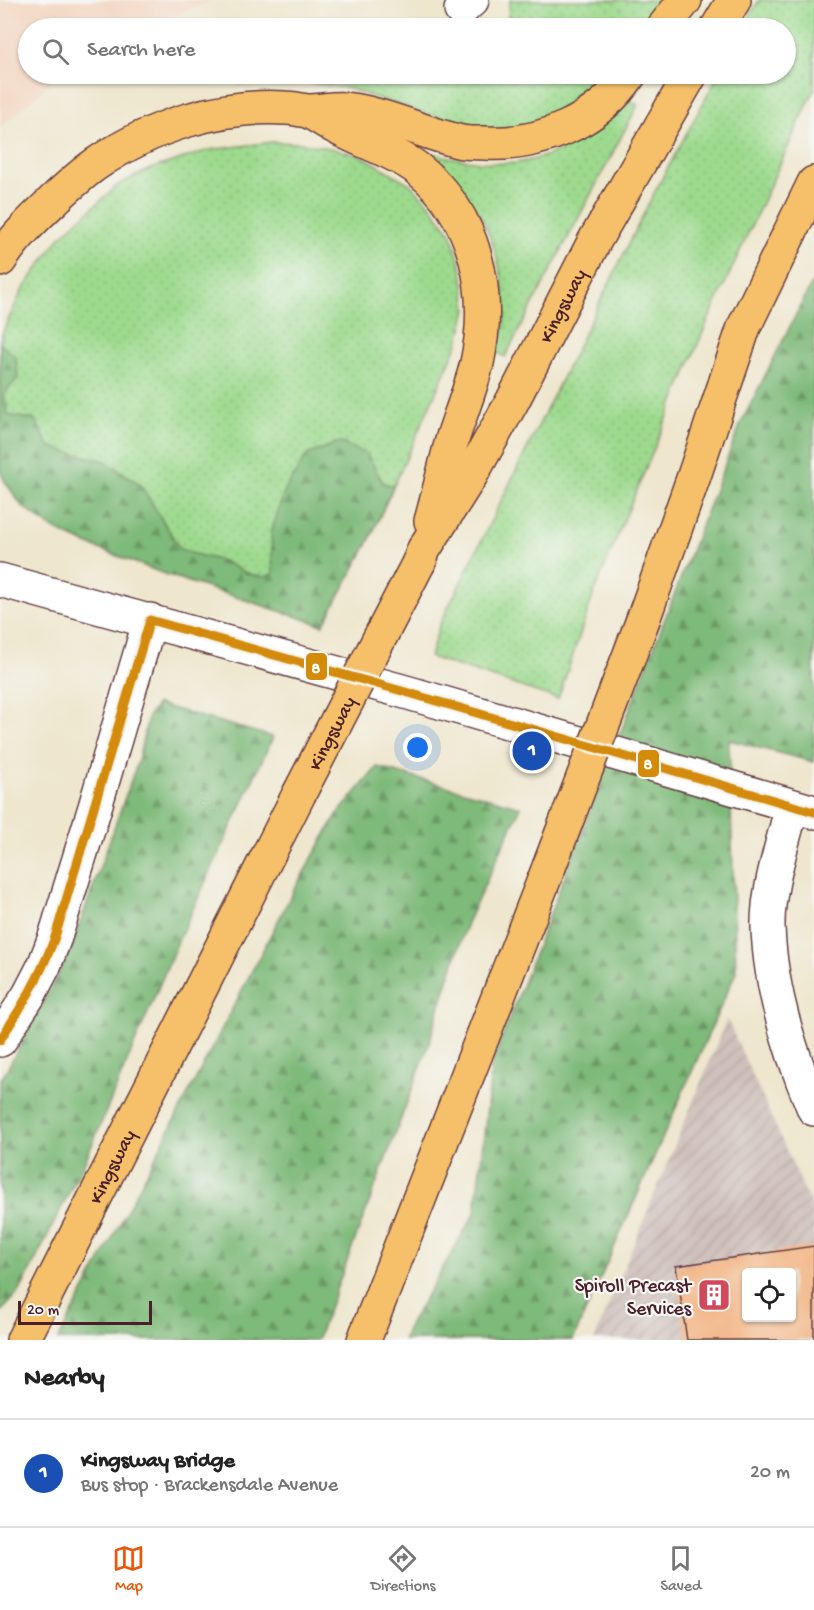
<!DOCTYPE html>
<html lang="en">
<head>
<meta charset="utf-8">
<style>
  body { margin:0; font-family:"Gochi Hand",sans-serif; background:#f6f6f6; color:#222 }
  .controls { position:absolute; right:18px; bottom:18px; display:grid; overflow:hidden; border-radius:6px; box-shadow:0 2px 4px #0004 }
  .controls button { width:54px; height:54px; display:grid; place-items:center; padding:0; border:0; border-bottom:2px solid #e0e0e0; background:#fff; color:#222; font:30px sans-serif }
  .scale { position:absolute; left:18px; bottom:15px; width:134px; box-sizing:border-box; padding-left:6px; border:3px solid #4a1f2b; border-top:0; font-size:16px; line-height:21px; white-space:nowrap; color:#4a1f2b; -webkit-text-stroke:4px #f6f6f2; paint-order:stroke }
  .you { position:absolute; left:418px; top:748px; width:21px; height:21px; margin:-15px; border:4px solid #fff; border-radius:50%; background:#1a73e8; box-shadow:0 0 0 9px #1a73e833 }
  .badge { display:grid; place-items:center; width:39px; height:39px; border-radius:50%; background:#ea580c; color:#fff; font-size:20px; font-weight:700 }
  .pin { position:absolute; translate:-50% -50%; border:3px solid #fff; box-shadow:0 2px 6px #0006 }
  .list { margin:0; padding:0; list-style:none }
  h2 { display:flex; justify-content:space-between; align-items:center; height:78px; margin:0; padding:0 24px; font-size:26px }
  h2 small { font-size:20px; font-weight:400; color:#767676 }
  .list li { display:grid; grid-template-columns:39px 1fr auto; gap:18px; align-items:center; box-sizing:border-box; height:108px; padding:0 24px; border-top:2px solid #e0e0e0 }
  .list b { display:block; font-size:22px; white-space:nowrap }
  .list p { margin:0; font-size:20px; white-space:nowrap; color:#767676 }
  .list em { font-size:20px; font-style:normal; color:#767676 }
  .icon { flex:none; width:33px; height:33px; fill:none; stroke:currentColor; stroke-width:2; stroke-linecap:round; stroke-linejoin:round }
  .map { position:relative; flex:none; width:814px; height:1340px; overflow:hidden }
  .search { position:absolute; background:#fff; box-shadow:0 2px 4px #0004; left:18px; right:18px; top:18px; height:66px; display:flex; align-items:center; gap:15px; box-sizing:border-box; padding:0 21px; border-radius:33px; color:#767676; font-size:22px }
  .sheet { height:186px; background:#fff }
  nav { display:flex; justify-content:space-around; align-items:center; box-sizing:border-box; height:84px; border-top:2px solid #e0e0e0; background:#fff; font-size:16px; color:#767676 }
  nav a { display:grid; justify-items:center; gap:3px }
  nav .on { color:#ea580c }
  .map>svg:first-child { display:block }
  .built { fill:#f3d4bf }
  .industrial { fill:url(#industrial-furrows); fill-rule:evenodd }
  .green { fill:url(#green-dots); stroke:#747c5c; stroke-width:1.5 }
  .forest { fill:url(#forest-firs); stroke:#646c52; stroke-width:1.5 }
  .building { fill:#f2b17e; fill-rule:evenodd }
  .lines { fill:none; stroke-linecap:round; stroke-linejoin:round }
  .minor-casing { stroke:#633d43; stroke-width:36 }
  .highway-casing { stroke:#633d43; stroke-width:36 }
  .minor { stroke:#fff; stroke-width:33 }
  .highway { stroke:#f6c06b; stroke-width:33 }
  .highway-bridge-casing { stroke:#633d43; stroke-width:36; stroke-linecap:butt }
  .highway-bridge { stroke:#f6c06b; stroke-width:33 }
  .bus-1-casing { stroke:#f6f6f2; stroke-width:14 }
  .bus-1 { stroke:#d48b09; stroke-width:9 }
  .labels { text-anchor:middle; stroke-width:4.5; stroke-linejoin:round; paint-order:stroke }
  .street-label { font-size:20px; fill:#4a1f2b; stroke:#f6f6f2 }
  .poi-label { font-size:20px; fill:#4a1f2b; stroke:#f6f6f2; text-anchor:end }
  .line-badge { stroke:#f6f6f2; stroke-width:2 }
  .badge-label { font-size:16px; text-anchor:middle; font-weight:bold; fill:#fff }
</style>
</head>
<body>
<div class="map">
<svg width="814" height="1340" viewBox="0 0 814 1340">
  <defs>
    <pattern id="industrial-furrows" width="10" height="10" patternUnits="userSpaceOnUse" patternTransform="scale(1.5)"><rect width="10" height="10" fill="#cfc0bb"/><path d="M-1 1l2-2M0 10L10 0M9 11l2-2" fill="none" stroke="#b3a5a1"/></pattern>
    <pattern id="green-dots" width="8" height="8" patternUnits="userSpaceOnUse" patternTransform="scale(1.5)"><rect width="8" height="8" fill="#9dda8e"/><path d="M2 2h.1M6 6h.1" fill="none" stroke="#89bb7b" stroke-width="1.8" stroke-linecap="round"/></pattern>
    <pattern id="forest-firs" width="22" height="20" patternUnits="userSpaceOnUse" patternTransform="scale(1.5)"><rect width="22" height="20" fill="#7eba79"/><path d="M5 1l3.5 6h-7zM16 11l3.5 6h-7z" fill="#699763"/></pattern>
  </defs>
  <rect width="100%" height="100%" fill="#f6f6f2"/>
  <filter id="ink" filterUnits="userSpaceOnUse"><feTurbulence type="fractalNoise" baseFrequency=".0167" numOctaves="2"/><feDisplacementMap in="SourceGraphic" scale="12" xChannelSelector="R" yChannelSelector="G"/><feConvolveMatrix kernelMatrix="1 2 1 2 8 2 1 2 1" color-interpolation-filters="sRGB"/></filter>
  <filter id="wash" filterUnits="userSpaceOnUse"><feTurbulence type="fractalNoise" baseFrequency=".008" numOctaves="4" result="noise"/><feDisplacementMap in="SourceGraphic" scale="24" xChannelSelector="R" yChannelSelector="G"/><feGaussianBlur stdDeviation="1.35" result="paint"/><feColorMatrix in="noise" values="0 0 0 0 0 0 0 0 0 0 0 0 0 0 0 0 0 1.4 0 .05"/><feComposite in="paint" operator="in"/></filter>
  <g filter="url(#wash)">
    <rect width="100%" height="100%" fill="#eee6cd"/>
    <path class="built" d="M0,0H211L147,28H28V74H60L0,128Z"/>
    <path class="industrial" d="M727,1019L814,1211V1340H594ZM746,1272H792V1318H746Z"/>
    <path class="green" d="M510,0H659L642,28H512L508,18Z
      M759,0H814V90L706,325L596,587L558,699L430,657L439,626L652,197L719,74H786V28H743Z
      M243,74H612L602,88L564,113L513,129L468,127L346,88L292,81L239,83Z
      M631,100L638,105L505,357L495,351C498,342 503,333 504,324C508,290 494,232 473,205C467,196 460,187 453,179C446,169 438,166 433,154C460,159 488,165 515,163C560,158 598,129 631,100Z
      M272,142L301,143L335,149L364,157L410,184L431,206L452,235L462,270L467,309L458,343L369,541L323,625L165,574L84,543L54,529L22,506L4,480L0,470V340L7,322L22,291L60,237L118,185L150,169L209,150Z"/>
    <path class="forest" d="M814,279V762L729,740L736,972L573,1340H403L407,1329L475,1213L492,1063L741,423Z
      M0,343L16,357L18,378L4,394L8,415L35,420L49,446L63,451L105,461L140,484L180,549L194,554L223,561L248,574L264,577L273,574L271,533L285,490L307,455L339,442L367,454L383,483L393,486L369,541L323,625L165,574L84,543L54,529L22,506L4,480L0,470Z
      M157,704L273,737L179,939L86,1159L20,1291L0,1313V1080L4,1075L69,954L138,761L148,717Z
      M377,767L521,807L467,923L444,992L427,1050L317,1340H58L148,1171L296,886L337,815Z"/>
    <g id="blocks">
      <path class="building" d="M814,1246V1340H687L676,1266ZM747,1272H792V1317H747Z"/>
    </g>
  </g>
  <g filter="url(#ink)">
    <use href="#blocks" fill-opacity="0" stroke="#633d43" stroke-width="1.5"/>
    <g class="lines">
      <g class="minor-casing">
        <path id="minor" d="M461,10L472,0
          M0,580L409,693L814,812
          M792,806C783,843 767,889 768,927C770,990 790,1052 814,1109
          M0,1040L29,995L44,966L55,937L95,807L150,620"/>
      </g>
      <g class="highway-casing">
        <g id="highway">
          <path d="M663,28L685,0"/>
          <path d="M717,28L734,0"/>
          <path d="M310,112C320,118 330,125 341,130C367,144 394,151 418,169C477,216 492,293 477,363C471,388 461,412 453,437C445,464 439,493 431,521"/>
          <path d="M0,260C16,235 37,216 58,196C70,185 83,173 96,164C150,127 219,104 285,108C293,108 300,110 308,111C320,111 332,108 344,109C385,113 422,133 462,142C470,143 478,143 485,143C541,146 599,121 630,74"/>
          <path id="s1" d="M419,562L424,549L471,475L513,400L595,240L691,74"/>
          <path d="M644,617L694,476L744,327L814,183"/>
          <path id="s2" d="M23,1340L299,794"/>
          <path d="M364,1340L549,867"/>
        </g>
      </g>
      <use href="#minor" class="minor"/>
      <use href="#highway" class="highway"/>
      <g class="highway-bridge-casing">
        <g id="highway-bridge">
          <path id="s3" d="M299,794L419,562"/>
          <path d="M549,867L644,617"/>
        </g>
      </g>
      <use href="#highway-bridge" class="highway-bridge"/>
      <g class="bus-1-casing">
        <path id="bus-1" d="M150,620L409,693L814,812
          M0,1040C23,1005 40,977 55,937L150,620"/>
      </g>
      <use href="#bus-1" class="bus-1"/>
    </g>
  </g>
  <defs>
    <g id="building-square" transform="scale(1.725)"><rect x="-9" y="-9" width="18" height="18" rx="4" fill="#d1495b" stroke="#f6f6f2"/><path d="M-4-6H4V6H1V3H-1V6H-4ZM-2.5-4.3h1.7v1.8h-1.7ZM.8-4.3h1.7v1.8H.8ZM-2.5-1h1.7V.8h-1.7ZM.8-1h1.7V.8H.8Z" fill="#fff"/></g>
  </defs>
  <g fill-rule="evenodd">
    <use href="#building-square" x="714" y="1295"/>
  </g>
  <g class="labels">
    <g class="street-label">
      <text dy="7" stroke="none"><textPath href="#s1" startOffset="294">Kingsway</textPath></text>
      <text dy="7" stroke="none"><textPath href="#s3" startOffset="69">Kingsway</textPath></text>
      <text dy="7" stroke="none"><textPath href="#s2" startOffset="195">Kingsway</textPath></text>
    </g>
    <g class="poi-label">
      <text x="691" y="1291">Spiroll Precast<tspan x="691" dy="23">Services</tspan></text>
    </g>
  </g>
  <g class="line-badge">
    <rect x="305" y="652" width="23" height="29" rx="6" fill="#d48b09"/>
    <rect x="637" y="749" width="23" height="29" rx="6" fill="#d48b09"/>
  </g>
  <g class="badge-label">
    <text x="316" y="673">8</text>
    <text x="648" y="769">8</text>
  </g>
</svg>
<div class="controls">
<button><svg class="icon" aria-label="locate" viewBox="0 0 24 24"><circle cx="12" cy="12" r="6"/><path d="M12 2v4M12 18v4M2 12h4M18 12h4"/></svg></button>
</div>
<div class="scale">20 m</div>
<div class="you"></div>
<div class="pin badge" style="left:532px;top:751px;background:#1a4fb4">1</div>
<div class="search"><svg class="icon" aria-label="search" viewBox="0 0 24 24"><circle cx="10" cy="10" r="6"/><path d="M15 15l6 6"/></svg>Search here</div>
</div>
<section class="sheet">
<h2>Nearby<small></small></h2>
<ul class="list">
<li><span class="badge" style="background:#1a4fb4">1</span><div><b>Kingsway Bridge</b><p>Bus stop · Brackensdale Avenue</p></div><em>20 m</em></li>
</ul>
</section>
<nav>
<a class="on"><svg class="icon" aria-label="map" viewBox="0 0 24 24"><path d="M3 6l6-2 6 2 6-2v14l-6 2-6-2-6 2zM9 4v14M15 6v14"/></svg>Map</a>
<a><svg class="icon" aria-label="directions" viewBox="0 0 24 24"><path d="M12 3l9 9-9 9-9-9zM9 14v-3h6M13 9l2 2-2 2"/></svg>Directions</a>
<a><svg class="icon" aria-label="saved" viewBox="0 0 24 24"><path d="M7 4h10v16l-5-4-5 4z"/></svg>Saved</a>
</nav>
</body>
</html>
